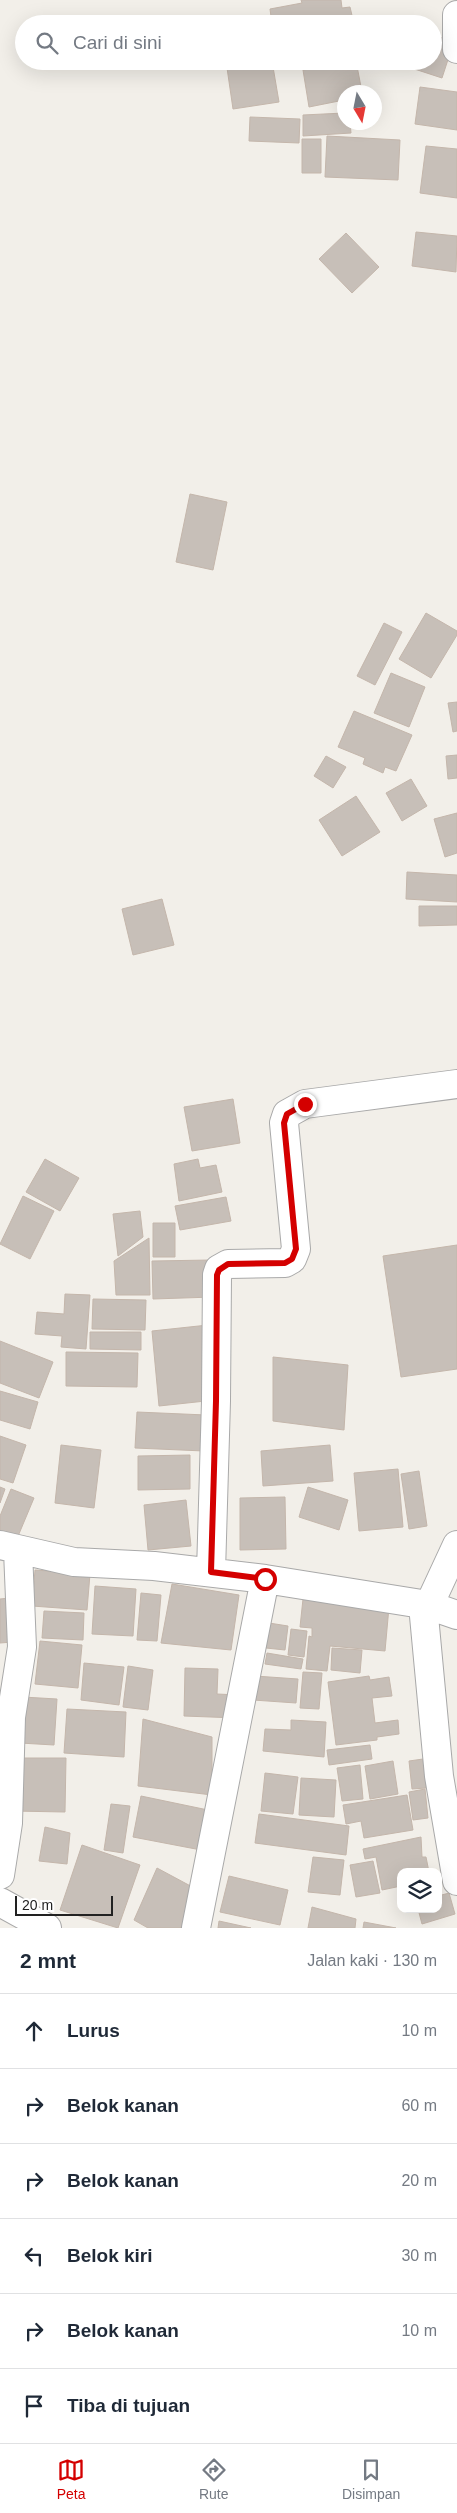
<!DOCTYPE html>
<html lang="id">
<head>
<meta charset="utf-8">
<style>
  body { margin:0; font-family:Helvetica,sans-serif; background:#f2f2f3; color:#1f2937 }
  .controls { position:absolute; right:15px; bottom:15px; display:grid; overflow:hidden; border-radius:10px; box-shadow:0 5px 20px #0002 }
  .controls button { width:45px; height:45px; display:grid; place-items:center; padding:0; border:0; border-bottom:1px solid #e0e1e3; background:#fff; color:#1f2937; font:25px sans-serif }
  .compass { position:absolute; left:337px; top:85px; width:45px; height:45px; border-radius:50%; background:#fff; box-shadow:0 5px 20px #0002; rotate:170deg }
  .scale { position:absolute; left:15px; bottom:12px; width:98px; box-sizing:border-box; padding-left:5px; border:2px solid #222; border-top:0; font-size:14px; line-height:18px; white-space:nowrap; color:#222; -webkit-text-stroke:4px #fff; paint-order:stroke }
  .stop { position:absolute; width:15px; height:15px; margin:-11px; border:4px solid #d40000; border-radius:50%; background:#fff }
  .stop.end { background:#d40000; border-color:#fff; box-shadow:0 1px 5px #0008 }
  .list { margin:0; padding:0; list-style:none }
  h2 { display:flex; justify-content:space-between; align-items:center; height:65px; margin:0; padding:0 20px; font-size:21px }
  h2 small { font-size:16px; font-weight:400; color:#747a83 }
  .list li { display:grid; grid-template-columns:32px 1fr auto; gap:15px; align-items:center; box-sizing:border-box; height:75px; padding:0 20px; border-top:1px solid #e0e1e3 }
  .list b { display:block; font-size:19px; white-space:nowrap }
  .list em { font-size:16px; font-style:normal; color:#747a83 }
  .icon { flex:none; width:28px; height:28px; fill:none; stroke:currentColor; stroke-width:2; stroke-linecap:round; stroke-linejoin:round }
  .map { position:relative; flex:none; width:457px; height:1928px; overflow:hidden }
  .search { position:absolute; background:#fff; box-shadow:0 5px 20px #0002; left:15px; right:15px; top:15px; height:55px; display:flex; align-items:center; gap:12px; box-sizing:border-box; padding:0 18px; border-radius:28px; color:#747a83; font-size:19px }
  .sheet { height:515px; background:#fff }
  nav { display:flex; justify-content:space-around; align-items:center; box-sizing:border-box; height:70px; border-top:1px solid #e0e1e3; background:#fff; font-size:14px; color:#747a83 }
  nav a { display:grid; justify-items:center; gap:2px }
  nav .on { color:#d40000 }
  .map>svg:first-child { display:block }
  .building { fill:#c7bfb8; stroke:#c4b6ab }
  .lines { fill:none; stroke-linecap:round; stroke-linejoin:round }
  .minor-casing { stroke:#a9a9a9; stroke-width:30 }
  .minor { stroke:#fff; stroke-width:28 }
  .route { stroke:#d40000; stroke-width:6 }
</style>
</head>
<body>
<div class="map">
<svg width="457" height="1928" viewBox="0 0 457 1928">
  <rect width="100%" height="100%" fill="#f2efe9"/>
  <path class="building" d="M301,0H341L342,8L350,7L354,24H272L270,9L302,3Z
    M380,18L400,24H378Z
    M433,35L454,41L442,78L390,61H433Z
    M226,61H272L279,102L233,109Z
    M356,61L362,92H344V100L309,107L303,70Z
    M420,87L457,92V130L415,124Z
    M344,113V122H350L351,133L303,136V115Z
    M250,117L300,119L299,143L249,141Z
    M327,136L400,140L398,180L325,177Z
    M302,139H321V173H302Z
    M426,146L457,149V198L420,193Z
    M416,232L457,236L456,272L412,266Z
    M346,233L379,267L352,293L319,259Z
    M190,494L227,502L213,570L176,562Z
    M426,613L457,631V635L431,678L399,659Z
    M384,623L402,632L375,685L357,676Z
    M391,673L425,687L409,727L374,713Z
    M457,702V731L453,732L448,703Z
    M354,711L412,735L396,771L385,767L383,773L363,764L365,758L338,747Z
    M457,755V778L448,779L446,756Z
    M326,756L346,767L333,788L314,776Z
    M411,779L427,806L402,821L386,793Z
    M356,796L380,832L342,856L319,820Z
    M457,813V853L445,857L434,819Z
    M407,872L457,875V902L406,899Z
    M162,899L174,945L133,955L122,909Z
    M419,906H457V925L419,926Z
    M233,1099L240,1143L192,1151L184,1107Z
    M45,1159L79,1178L60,1211L26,1192Z
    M198,1159L200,1168L216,1165L222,1192L179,1201L174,1164Z
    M23,1196L54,1211L30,1259L0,1244Z
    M226,1197L231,1221L180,1230L175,1206Z
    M140,1211L143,1237L118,1256L113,1214Z
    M153,1223H175V1257H153Z
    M149,1238L150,1295H116L114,1261Z
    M457,1245V1369L401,1377L383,1256Z
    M211,1260L213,1297L153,1299L152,1261Z
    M65,1294L90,1295L86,1349L61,1347L62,1336L35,1334L37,1312L64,1314Z
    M93,1299L146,1300L145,1330L92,1329Z
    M208,1325L215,1400L159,1406L152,1331Z
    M90,1332H141V1350L90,1349Z
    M0,1341L53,1362L39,1398L0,1383Z
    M66,1352L138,1353L137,1387L66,1386Z
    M273,1357L348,1365L344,1430L273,1421Z
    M0,1391L38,1402L30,1429L0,1420Z
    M137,1412L206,1415L204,1451L135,1448Z
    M0,1436L26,1445L13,1483L0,1479Z
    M61,1445L101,1450L94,1508L55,1503Z
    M330,1445L333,1481L263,1486L261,1451Z
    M190,1455V1489L138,1490V1456Z
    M398,1469L403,1527L359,1531L354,1473Z
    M419,1471L427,1526L409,1529L401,1474Z
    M0,1487L5,1489L0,1503Z
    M308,1487L348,1500L339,1530L299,1517Z
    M11,1489L34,1498L16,1541L0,1535V1516Z
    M285,1497L286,1549L240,1550V1498Z
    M186,1500L191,1546L148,1550L144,1505Z
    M35,1570L90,1574L87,1610L32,1606Z
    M172,1584L239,1595L231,1650L161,1643Z
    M95,1586L136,1589L133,1636L92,1634Z
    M141,1593L161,1595L157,1641L137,1640Z
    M10,1598L13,1642L0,1643V1599Z
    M303,1599L389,1607L385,1651L330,1646L327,1671L306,1669L309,1636L312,1637V1628L300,1627Z
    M44,1611L84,1613L83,1640L42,1638Z
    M269,1623L288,1626L285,1650L266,1648Z
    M291,1629L307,1631L304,1657L288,1655Z
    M40,1641L82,1645L78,1688L35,1684Z
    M332,1648L362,1650L360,1673L331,1670Z
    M267,1653L303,1659L301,1669L265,1664Z
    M84,1663L124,1667L119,1705L81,1700Z
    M128,1666L153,1670L148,1710L123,1707Z
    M185,1668L218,1669L217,1694L238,1695L237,1718L184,1716Z
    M303,1672L322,1673L319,1709L300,1708Z
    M255,1676L298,1679L296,1703L253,1700Z
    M369,1676L370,1680L389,1677L392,1696L372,1698L375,1723L398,1720L399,1734L377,1737V1740L336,1745L328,1682Z
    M23,1697L57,1699L54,1745L20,1743Z
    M67,1709L126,1712L124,1757L64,1753Z
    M143,1719L212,1737V1795L138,1786Z
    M291,1720L326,1722L324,1757L263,1751L265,1729L291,1730Z
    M370,1745L372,1759L329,1765L327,1750Z
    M14,1758H66L65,1812L13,1811Z
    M423,1759L426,1788L412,1789L409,1761Z
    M393,1761L398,1794L370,1799L365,1766Z
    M360,1765L363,1799L342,1801L337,1768Z
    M265,1773L298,1777L293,1814L261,1811Z
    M301,1778L336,1780L334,1817L299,1815Z
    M425,1789L428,1818L413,1820L409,1792Z
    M407,1795L413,1830L364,1838L361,1821L346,1824L343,1805Z
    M141,1796L208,1810L201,1850L133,1837Z
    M111,1804L130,1806L123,1853L104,1850Z
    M259,1814L349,1826L346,1855L255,1843Z
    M45,1827L70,1833L67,1864L39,1861Z
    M421,1837L422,1857H426L429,1872H401V1886L382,1890L376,1857L365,1859L363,1849Z
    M82,1845L140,1865L118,1928L60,1910Z
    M313,1857L344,1860L340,1895L308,1892Z
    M373,1861L380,1893L356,1897L350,1865Z
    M157,1868L198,1890L181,1928H148L134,1920Z
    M229,1876L288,1890L280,1925L220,1912Z
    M449,1893L455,1914L422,1924L418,1909H438V1896Z
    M312,1907L356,1919L355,1928H308Z
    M219,1921L251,1928H218Z
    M364,1922L396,1928H363Z"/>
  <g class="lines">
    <g class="minor-casing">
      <path id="minor" d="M457,15V49
        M0,1545L74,1562L154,1566L265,1579L428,1605L457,1615
        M457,1545L424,1616L439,1776L457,1881
        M211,1572L216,1401L217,1275L219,1269L228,1264L285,1263L292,1259L296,1249L284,1123L287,1114L305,1104L457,1084
        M0,1875L8,1823L11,1717L22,1647L18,1551
        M0,1902L47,1928
        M196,1928L265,1579"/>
    </g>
    <use href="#minor" class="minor"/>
  </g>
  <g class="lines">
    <path class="route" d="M265,1579L211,1572L216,1401L217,1275L219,1270L228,1264L285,1263L292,1259L296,1249L284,1123L287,1114L305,1104"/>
  </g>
</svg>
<div class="controls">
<button><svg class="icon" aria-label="layers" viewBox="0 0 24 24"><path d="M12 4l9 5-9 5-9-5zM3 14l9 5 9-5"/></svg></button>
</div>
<svg class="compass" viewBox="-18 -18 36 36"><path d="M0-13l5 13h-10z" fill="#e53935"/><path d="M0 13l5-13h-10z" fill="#747a83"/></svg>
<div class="scale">20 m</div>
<div class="stop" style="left:265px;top:1579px"></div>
<div class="stop end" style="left:305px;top:1104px"></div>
<div class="search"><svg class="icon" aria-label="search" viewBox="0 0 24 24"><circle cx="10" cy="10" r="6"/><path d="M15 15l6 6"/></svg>Cari di sini</div>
</div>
<section class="sheet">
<h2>2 mnt<small>Jalan kaki · 130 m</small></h2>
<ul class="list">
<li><svg class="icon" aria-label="ahead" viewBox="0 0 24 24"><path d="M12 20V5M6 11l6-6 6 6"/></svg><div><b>Lurus</b></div><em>10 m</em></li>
<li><svg class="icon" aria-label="right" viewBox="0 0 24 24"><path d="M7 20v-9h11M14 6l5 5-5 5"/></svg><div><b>Belok kanan</b></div><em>60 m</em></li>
<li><svg class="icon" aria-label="right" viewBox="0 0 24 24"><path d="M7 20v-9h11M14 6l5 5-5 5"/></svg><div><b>Belok kanan</b></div><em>20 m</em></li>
<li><svg class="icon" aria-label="left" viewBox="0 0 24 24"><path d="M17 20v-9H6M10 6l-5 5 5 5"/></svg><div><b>Belok kiri</b></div><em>30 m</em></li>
<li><svg class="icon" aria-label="right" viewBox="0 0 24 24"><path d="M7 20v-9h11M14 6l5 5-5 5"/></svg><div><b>Belok kanan</b></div><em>10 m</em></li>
<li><svg class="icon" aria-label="arrive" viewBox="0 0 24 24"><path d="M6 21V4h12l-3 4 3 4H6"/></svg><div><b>Tiba di tujuan</b></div></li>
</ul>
</section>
<nav>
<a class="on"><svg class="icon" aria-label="map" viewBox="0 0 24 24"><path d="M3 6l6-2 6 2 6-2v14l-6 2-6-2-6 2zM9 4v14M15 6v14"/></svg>Peta</a>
<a><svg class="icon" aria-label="directions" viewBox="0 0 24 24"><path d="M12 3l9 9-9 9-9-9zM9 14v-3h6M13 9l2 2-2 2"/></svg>Rute</a>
<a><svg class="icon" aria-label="saved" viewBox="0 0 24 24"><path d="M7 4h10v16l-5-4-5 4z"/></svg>Disimpan</a>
</nav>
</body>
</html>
